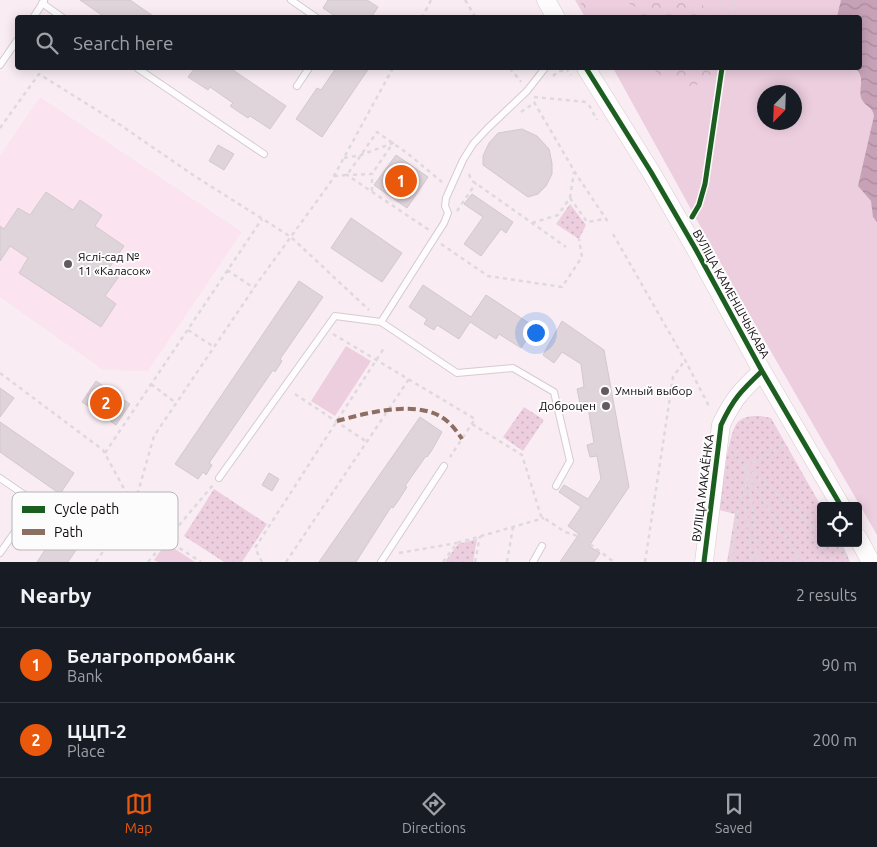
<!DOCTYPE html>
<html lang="en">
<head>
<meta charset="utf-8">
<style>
  body { margin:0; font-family:Ubuntu,sans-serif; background:#20242c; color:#f1f3f6 }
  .controls { position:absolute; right:15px; bottom:15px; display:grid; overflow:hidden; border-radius:5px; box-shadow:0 2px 12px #0003 }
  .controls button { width:45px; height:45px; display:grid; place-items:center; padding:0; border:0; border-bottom:1px solid #363941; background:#171b24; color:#f1f3f6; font:25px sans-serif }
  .compass { position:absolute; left:757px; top:85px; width:45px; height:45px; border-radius:50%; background:#171b24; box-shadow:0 2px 12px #0003; rotate:203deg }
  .you { position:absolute; left:535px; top:332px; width:18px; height:18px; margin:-12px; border:4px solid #fff; border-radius:50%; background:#1a73e8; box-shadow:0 0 0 8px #1a73e833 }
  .badge { display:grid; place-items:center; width:32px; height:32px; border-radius:50%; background:#ea580c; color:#fff; font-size:16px; font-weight:700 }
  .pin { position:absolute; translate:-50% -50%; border:2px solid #fff; box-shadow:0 1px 5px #0006 }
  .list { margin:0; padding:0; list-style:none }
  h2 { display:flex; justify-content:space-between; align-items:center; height:65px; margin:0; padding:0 20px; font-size:21px }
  h2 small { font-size:16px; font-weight:400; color:#9ea1a6 }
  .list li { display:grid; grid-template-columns:32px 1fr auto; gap:15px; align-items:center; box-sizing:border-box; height:75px; padding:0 20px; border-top:1px solid #363941 }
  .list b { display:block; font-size:19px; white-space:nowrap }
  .list p { margin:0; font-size:16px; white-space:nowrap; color:#9ea1a6 }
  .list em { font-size:16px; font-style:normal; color:#9ea1a6 }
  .icon { flex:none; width:28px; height:28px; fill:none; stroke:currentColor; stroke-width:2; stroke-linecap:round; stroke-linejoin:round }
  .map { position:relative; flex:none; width:877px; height:562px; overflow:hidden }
  .search { position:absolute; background:#171b24; box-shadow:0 2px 12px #0003; left:15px; right:15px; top:15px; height:55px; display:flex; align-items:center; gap:12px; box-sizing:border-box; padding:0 18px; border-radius:5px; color:#9ea1a6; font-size:19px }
  .sheet { height:215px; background:#171b24 }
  nav { display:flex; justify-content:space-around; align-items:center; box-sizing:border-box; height:70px; border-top:1px solid #363941; background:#171b24; font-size:14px; color:#9ea1a6 }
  nav a { display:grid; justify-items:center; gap:2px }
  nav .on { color:#ea580c }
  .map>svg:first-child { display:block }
  .built { fill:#fbe4f0 }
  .grass { fill:#eccedf; fill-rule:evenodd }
  .forest { fill:url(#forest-crowns) }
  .park { fill:url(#park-dots) }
  .water { fill:url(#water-waves) }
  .building { fill:#ded4da; stroke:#d2c8cd }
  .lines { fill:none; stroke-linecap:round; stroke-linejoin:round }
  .lane-casing { stroke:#d5cbd0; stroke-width:8 }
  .secondary-casing { stroke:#d5cbd0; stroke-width:19 }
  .path { stroke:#ded9dc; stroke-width:2.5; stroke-dasharray:4 4; stroke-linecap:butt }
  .lane { stroke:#fefcfd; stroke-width:6 }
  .secondary { stroke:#fefcfd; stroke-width:18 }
  .quiet { stroke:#8d6e63; stroke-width:4; stroke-dasharray:8 4; stroke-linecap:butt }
  .cycleway-casing { stroke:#fcfcfc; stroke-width:8 }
  .cycleway { stroke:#1b5e20; stroke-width:5 }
  .poi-dot { fill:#63595e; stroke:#fcfcfc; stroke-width:2 }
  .labels { text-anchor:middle; stroke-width:4; stroke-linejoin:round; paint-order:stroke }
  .poi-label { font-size:12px; fill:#120a0e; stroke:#fcfcfc; text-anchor:start }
  .street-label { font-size:12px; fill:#120a0e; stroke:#fcfcfc }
  .key { fill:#fcfcfc; stroke:#b6b3b5; stroke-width:1 }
  .key-label { font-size:14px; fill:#120a0e }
</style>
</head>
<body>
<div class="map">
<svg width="877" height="562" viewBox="0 0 877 562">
  <defs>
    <pattern id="forest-crowns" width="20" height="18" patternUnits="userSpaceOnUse" patternTransform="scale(1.25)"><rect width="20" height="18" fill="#eccedf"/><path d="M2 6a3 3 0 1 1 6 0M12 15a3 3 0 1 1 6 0" fill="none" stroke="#c9b0be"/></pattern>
    <pattern id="park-dots" width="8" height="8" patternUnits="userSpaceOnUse" patternTransform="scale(1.25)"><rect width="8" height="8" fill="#eccedf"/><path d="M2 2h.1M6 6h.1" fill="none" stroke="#c9b0be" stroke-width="1.8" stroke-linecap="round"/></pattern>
    <pattern id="water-waves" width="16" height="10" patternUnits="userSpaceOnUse" patternTransform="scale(1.25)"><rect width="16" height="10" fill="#c7a2b7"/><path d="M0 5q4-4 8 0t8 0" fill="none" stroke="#aa8a9c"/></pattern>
  </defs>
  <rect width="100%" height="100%" fill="#f9edf3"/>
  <path class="built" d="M40,97L242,232L148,371L103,370L0,297V155Z"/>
  <path class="grass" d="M575,0H877V535L740,298L613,68H860V18L585,17ZM764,92H794V122H764Z
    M346,346L371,361L335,416L311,401Z
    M166,543L195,562H158L154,560Z"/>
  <path class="forest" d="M580,0H609C600,5 585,22 580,0Z
    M622,0H693L713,11L719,17H637L636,7Z
    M653,68H714C711,73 707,80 701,83C685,91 663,81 653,68Z"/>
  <path class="park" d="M570,204L586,225L579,239L556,224Z
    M524,407L544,420L523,451L503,437Z
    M760,416L771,418L821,506V543H842L850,562H727L735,514L719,510C721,494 728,431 738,422C744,416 752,416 760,416Z
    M214,489L267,524L242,562H224L184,536Z
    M477,539L473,562H445L458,544Z"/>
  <path class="water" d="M841,0H877V222L873,217L871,201L858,186L874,116C873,107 866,107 862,100C857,88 867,79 855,68H860V18L837,17Z"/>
  <path class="building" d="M80,0H130L156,18H106Z
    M328,0H367L378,7L371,18H338L323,8Z
    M195,68H230L286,106L270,129L250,116L248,118L230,106L233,103L210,87L208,90L188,77Z
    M336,68H369L322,137L296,119L317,88L321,90Z
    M522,129L537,136L549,149L552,163V174L546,186L538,194L528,197L483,165V156L489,143L498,133Z
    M218,145L234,154L224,170L209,161Z
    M396,155L428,177L407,208L374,185Z
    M46,192L73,210L80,200L102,215L95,226L124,246L109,268L120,275L105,296L116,304L101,327L19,273L28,258L10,246L0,261V226L4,229L18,208L30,215Z
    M472,194L513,222L506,233L501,229L481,256L464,244L483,217L464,204Z
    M351,218L402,253L382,282L331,248Z
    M299,281L323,297L280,359L282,361L275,372L273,370L209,463L212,465L206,475L203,472L198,479L175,464Z
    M423,285L471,317L486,295L535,327L521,348L499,334L496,339L470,322L459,339L437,325L434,330L424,324L427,319L409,307Z
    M562,321L604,350L629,487L589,546L600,553L594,562H560L579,534L568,526L581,507L559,492L564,485L588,499L601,479L597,456L590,457L587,445L594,443L587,401L580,403L577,389L584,387L581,364L562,352L554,363L543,355Z
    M96,381L130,404L116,425L82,402Z
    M0,388L14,398L0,417Z
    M420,417L442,432L432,450L427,457L426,456L405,486L407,487L398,501L393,508L391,507L356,562H319Z
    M0,422L74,473L60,494L0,452Z
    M269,473L279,479L272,491L262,485Z
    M81,496L103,510L68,562H37Z"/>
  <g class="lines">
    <g class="lane-casing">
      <path id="lane" d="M291,0L317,18
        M42,3L63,18
        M33,18L44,1
        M0,65L18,39
        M137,68L264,154
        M297,86L309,68
        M381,322L444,223L448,213L445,206L446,198L463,160L473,144L488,128L527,91L545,68
        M0,478L29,498L31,509L0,553
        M219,478L335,316L381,322L457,373L513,368L554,392L570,461L556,486
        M381,562L444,466
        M533,562L542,546"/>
    </g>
    <g class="secondary-casing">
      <path id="secondary" d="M546,0L556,18
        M586,68L651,172L695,248L762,371L841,506
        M858,538L871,562
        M704,562L721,425C733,399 741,391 762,371"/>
    </g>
    <path class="path" d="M465,0L476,18
      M422,18L431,0
      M730,18L735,0
      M510,68L521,82
      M566,68L571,75
      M553,76L559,71H568
      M534,97L587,102
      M534,102L576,174L608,222
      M589,105L597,120
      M521,112L534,103
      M0,128L39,74L116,122L193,175L291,237L369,310
      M344,158L361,155L393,143L372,174
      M469,174L471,180L566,247
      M334,176L347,175L377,132L407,153L442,182
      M372,191V174L347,175L429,230
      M570,198L587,222L605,219
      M457,211L476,183
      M694,215L699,205L705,184L722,68
      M532,223L558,215L570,198L574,172
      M613,234L685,360L710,408
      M441,244L488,276L562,287L582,257L579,239
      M227,270L254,288
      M188,330L214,347
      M333,334L475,419L450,457
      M0,373L103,450L140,518L147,527L201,562
      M151,384L176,403
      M295,394L367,442
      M472,424L522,455L541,516L565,532L578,536
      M735,452C755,489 780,524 800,562
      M105,453L262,219
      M745,467L786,444
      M746,467L821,533
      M747,476L751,496L758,562
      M746,484L744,496L752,562
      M833,543L850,559
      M590,544L614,562
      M399,553L457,543
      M96,562L134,506L154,436L258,282L330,183L393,68
      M148,562L213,485
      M262,562L255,548L384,348
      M286,562L409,379
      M443,562L457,543L544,518
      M475,562L480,536
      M507,562L513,527
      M645,562L673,377L685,360
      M731,562L739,501L747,475"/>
    <use href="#lane" class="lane"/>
    <use href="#secondary" class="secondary"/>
    <path class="quiet" d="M337,421C367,413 420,398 447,421C453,426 458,433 462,439"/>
    <g class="cycleway-casing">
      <path id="cycleway" d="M586,68L651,172L695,248L762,371L841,506
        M692,217L699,205L705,184L722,68
        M704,562L721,425C733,399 741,391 762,371"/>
    </g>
    <use href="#cycleway" class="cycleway"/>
  </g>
  <g class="poi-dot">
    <circle cx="68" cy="264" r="5"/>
    <circle cx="605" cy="391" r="5"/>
    <circle cx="606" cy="406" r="5"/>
  </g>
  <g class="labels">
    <g class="poi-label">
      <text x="78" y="261">Яслі-сад №<tspan x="78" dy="14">11 «Каласок»</tspan></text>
      <text x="615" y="395">Умный выбор</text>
      <text x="596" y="410" text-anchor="end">Доброцен</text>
    </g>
    <g class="street-label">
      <text transform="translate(731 294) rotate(61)" y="4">ВУЛІЦА КАМЕНШЧЫКАВА</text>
      <text transform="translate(703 488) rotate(-83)" y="4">ВУЛІЦА МАКАЁНКА</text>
    </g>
  </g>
  <rect x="12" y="492" width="166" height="58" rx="8" class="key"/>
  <rect x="22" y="506" width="23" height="7" fill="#1b5e20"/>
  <rect x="22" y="529" width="23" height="6" fill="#8d6e63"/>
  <g class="key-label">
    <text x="54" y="514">Cycle path</text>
    <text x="54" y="537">Path</text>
  </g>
</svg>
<div class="controls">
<button><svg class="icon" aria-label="locate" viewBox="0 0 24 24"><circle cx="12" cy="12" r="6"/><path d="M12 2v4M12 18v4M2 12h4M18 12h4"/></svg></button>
</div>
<svg class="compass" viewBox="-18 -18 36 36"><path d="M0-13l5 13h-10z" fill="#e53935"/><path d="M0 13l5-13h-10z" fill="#9ea1a6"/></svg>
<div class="you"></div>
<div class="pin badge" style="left:401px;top:181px">1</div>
<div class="pin badge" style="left:106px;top:403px">2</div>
<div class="search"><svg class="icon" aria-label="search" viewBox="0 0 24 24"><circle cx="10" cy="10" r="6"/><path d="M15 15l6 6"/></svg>Search here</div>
</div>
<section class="sheet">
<h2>Nearby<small>2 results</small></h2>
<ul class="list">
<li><span class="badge">1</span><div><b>Белагропромбанк</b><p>Bank</p></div><em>90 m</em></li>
<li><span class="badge">2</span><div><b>ЦЦП-2</b><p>Place</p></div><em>200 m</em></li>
</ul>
</section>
<nav>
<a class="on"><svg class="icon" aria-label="map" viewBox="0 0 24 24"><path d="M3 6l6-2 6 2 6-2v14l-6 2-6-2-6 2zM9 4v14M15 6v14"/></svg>Map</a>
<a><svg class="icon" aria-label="directions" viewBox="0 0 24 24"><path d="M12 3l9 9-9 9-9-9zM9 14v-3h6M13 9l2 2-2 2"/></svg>Directions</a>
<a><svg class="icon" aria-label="saved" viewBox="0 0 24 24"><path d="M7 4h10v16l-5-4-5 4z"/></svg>Saved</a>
</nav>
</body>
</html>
